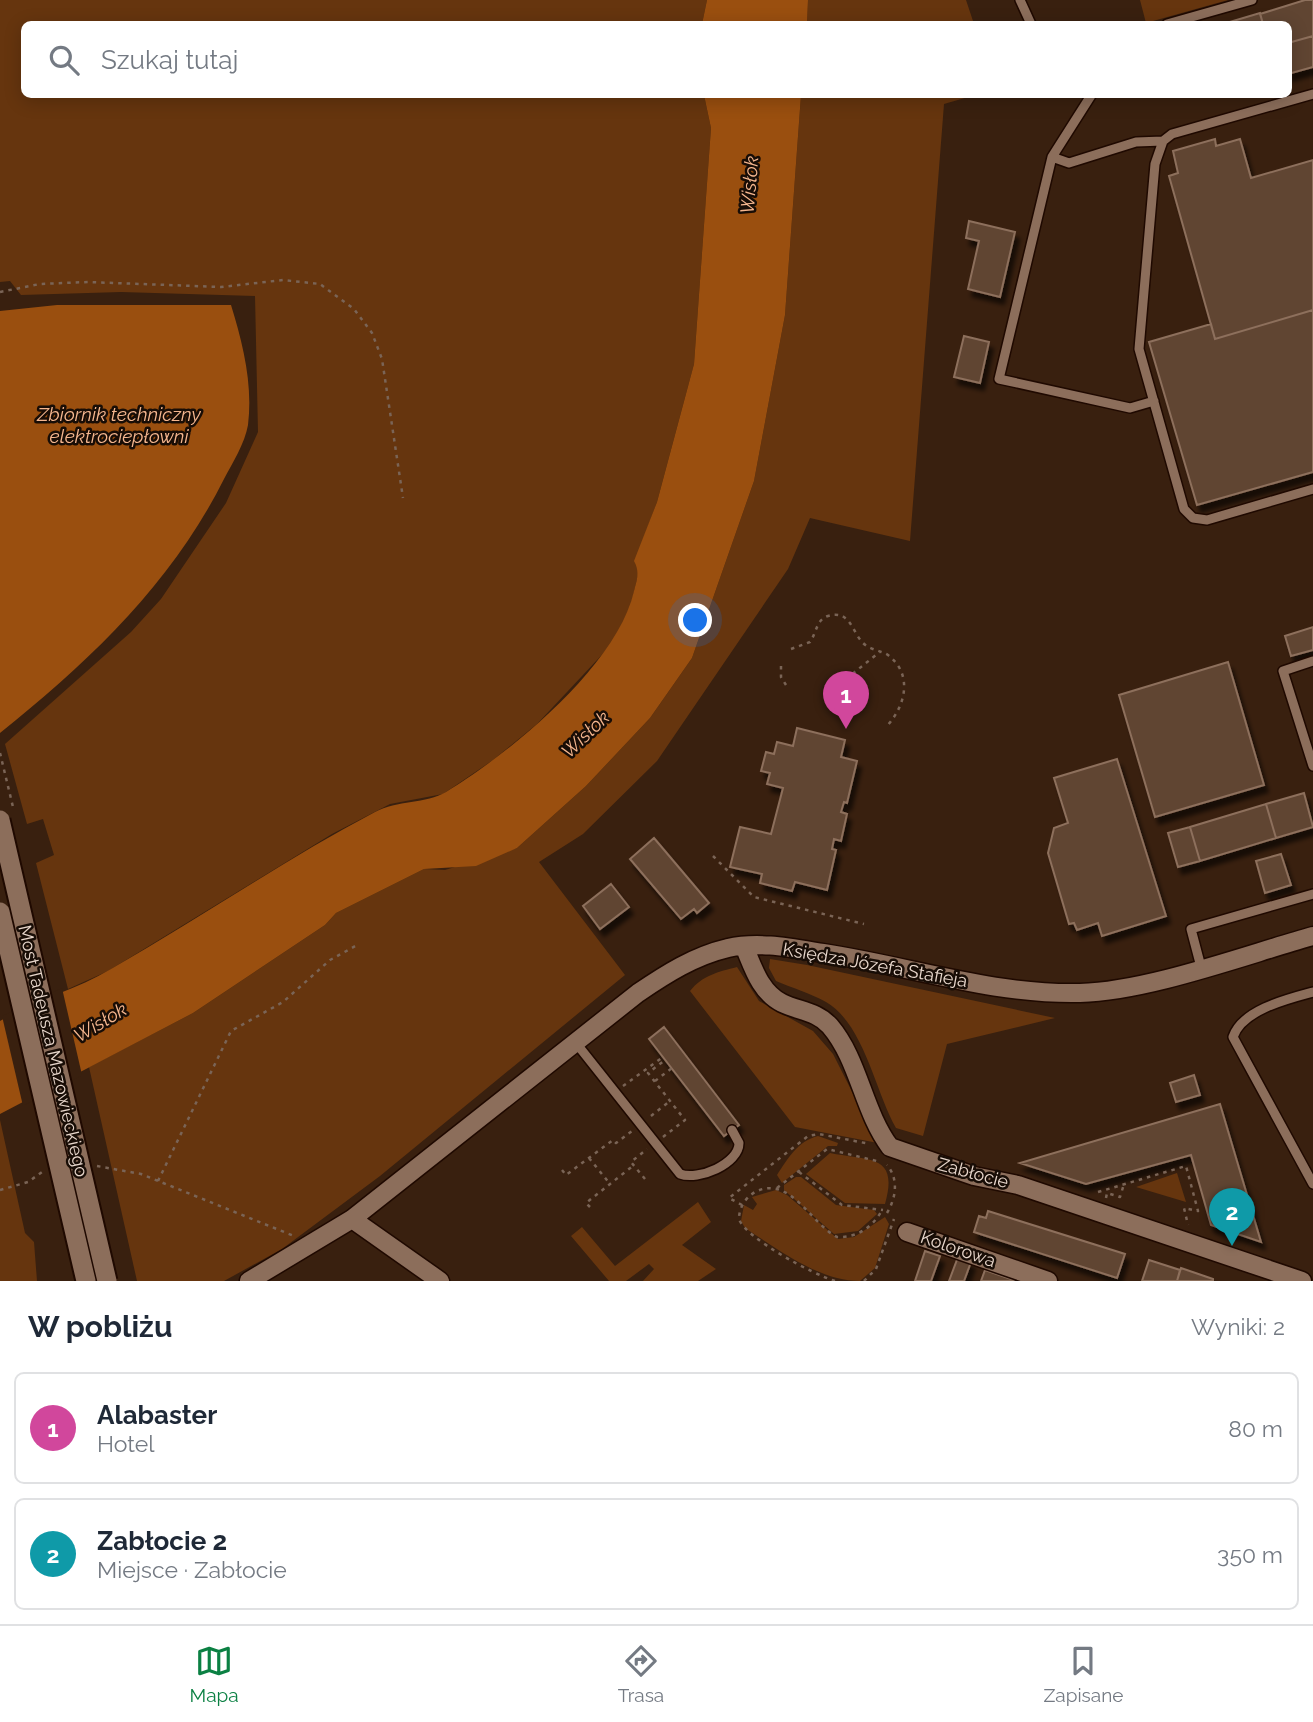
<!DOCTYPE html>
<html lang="pl">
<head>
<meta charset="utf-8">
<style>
  body { margin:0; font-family:Raleway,sans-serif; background:#f6f6f7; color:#1f2937 }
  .you { position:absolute; left:696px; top:621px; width:24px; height:24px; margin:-18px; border:5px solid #fff; border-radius:50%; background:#1a73e8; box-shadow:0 0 0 10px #1a73e833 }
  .badge { display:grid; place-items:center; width:46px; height:46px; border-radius:50%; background:#0b8043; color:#fff; font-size:23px; font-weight:700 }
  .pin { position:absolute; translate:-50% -58px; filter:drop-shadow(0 2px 4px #0008) }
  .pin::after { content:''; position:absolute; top:37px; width:24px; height:21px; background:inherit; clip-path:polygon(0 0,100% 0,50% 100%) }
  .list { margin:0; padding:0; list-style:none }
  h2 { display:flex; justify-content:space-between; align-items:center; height:91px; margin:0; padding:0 28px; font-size:30px }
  h2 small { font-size:23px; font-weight:400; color:#747a83 }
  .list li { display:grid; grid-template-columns:46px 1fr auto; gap:21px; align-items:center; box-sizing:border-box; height:112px; margin:0 14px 14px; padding:0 14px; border:2px solid #e0e1e3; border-radius:10px }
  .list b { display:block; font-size:26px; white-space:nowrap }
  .list p { margin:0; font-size:23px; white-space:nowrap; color:#747a83 }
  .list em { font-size:23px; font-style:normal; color:#747a83 }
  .icon { flex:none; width:38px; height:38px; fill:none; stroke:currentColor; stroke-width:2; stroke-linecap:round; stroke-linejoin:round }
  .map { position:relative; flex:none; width:1313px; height:1281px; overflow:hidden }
  .search { position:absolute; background:#fff; box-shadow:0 4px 18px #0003; left:21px; right:21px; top:21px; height:77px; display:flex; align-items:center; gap:18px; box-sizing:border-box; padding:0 24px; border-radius:10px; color:#747a83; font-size:26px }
  .sheet { height:343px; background:#fff }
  nav { display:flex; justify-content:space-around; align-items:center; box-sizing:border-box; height:98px; border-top:2px solid #e0e1e3; background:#fff; font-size:19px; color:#747a83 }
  nav a { display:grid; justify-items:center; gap:4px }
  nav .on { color:#0b8043 }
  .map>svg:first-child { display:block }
  .green { fill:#66350e }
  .water { fill:#9a4f0f }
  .pier { fill:#39200f }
  .building { fill:#604533; stroke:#8d6f5c; stroke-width:2; filter:url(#shadow) }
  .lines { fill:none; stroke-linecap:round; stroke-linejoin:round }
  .service-casing { stroke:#1f0900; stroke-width:12 }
  .minor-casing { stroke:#1f0900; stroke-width:21 }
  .path { stroke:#7a6456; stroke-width:2.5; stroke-dasharray:3.5 5; stroke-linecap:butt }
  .service { stroke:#8c6e5b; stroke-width:9 }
  .minor { stroke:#8c6e5b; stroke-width:18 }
  .secondary-bridge-casing { stroke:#1f0900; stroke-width:23; stroke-linecap:butt }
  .path-bridge { stroke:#7a6456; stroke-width:2.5; stroke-dasharray:3.5 5; stroke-linecap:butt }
  .secondary-bridge { stroke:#8c6e5b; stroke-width:19 }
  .labels { text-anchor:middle; stroke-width:5; stroke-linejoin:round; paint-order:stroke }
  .street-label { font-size:18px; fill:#e8d7cc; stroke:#180d06 }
  .water-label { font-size:19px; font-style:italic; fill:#f6b78f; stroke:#180d06 }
</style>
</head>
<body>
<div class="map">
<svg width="1313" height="1281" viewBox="0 0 1313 1281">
  <defs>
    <filter id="shadow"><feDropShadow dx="4" dy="7" stdDeviation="2" flood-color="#0009"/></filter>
  </defs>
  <rect width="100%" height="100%" fill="#39200f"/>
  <path class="green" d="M0,0H707L702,24H24V94L704,95L711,128L694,364L657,502L635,561L639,570L631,605L612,644L537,724L493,760L443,794L390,804L332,834L108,971L68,989L36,863L54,855L43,819L27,824L5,744L131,632L161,599L226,503L258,432L255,296L121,292L21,295L10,281L0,282Z
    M808,0H966L974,24H807Z
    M1140,0H1228L1146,23Z
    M801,95H975L944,104L910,541L810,518L788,569L657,761L583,834L539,862L625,975L380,1176L282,1249L224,1281H137L89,1067L193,1013L325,925L336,913L424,869L445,870L517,848L586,786L650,718L692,658L754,481L785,315Z
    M770,959L807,965L1055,1018L947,1044L923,1136L896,1128C875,1091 864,1024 826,1002C810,993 792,988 776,981L769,968Z
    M737,967L759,1001L813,1031L833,1054L878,1143L795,1127L690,991C703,975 718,972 737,967Z
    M0,1120L25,1233L34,1242L37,1281H0Z
    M818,1136L838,1143L837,1146H828L782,1183L777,1175C788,1158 798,1141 818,1136Z
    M830,1153C870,1161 899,1154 885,1204L845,1203L806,1174Z
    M1177,1173L1186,1202L1136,1187Z
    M796,1177H801L836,1205L874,1210L877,1214L858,1231L834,1234L784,1190V1185Z
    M776,1190L787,1195L838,1239L854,1237L885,1217L889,1224L875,1268L860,1281C819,1281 779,1250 745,1228L741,1221L744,1205L753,1210L757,1204L752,1197Z
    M698,1202L711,1222L682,1245L716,1269L698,1281H643L654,1269L649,1264L626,1281H609L571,1236L582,1227L615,1266Z"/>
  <path class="water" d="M707,0H808L807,24H702Z
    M704,95H801L785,315L754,481L692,658L650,718L586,786L517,848L476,866L424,869L336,913L325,925L193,1013L0,1114V1021C35,1000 76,990 111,969C200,918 284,860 375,812C397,800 426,804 446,792C510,753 617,666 634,591C637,579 640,572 634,561L657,502L694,364L711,128Z
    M57,305H231C243,344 253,384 248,425C245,443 232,464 224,479C172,583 90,661 0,733V311Z"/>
  <path class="pier" d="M62,988L82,1075L23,1106L2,1016Z"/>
  <path class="building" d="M1305,0H1313V36L1288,43V24H1263L1260,14Z
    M1260,13L1263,24H1223Z
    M1313,36V67L1288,74V43Z
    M1215,139L1216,146L1240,139L1251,178L1313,160V310L1215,339L1169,176L1178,173L1173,151Z
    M969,221L1015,232L1000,297L968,289L979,241L966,238Z
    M1313,310V472L1197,505L1149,342L1211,324L1215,339Z
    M964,336L989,342L980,383L954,377Z
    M1313,627V650L1291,656L1285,636Z
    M1228,662L1264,785L1155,817L1119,695Z
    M797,728L845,740L841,757L857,761L847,803L844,802L841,812L847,814L841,841L834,839L832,849L836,850L827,890L795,882L792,891L760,883L762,874L730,867L740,827L771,834L783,788L767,784L770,773L761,771L766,752L774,754L777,742L793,746Z
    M1117,759L1166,916L1102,936L1098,923L1077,930L1074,923L1069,924L1048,853L1054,828L1068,823L1054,778Z
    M1304,793L1313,827L1276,838L1266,804Z
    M1266,804L1276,838L1200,861L1190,827Z
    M1190,827L1200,861L1178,867L1168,833Z
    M654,838L709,903L697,913L694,909L681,919L630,859Z
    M1281,854L1291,885L1265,893L1256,861Z
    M611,884L629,907L600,929L583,906Z
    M664,1027L739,1125L724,1136L649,1039Z
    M1194,1075L1200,1095L1176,1102L1170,1083Z
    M1220,1104L1261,1242L1211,1225L1191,1155L1086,1184L1020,1163Z
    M988,1211L1125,1254L1117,1278L974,1232L979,1216L986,1218Z
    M925,1251L940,1256L931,1281H915Z
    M958,1257L971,1262L964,1281H949Z
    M1149,1260L1180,1270L1177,1281H1142Z
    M1181,1268L1213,1279V1281H1177Z
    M985,1270L1014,1280L1013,1281H981Z"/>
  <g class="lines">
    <g class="service-casing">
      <path id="service" d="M1020,0L1031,24
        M1167,24L1252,0
        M1092,94L1052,157L999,379L1130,408L1154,401
        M1313,94L1172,134L1163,141L1155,164L1139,349L1184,509L1193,518L1207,520L1313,489
        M1052,157L1069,163L1136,142L1163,141
        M1313,661L1283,671L1313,766
        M1201,967L1191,929L1313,894
        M1313,992C1287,999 1242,1010 1233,1037L1313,1184
        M576,1043L680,1174C698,1181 739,1164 739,1143L732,1130"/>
    </g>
    <g class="minor-casing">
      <path id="minor" d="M744,946C753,967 760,992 782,1003C798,1011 817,1011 830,1026C859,1060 863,1111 890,1147L974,1176L1018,1185L1302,1281
        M352,1219L440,1281
        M907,1232L1048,1281
        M249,1281L352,1219L638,993C666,974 694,956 728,948C759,941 792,948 823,953C909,966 993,995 1080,993C1149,991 1245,955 1313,936"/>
    </g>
    <path class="path" d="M0,292L40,284L88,282L221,287L283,280L320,284L354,309L372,333L382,359L403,498
      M791,649L810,642C817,632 816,620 828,616C850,609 852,632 863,643C870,650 880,650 888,655C914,675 905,707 886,727
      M781,666V677L786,685
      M846,679L881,651
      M713,856L754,897L864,924
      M655,1081L672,1068
      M623,1086L663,1057
      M651,1116L670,1101
      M663,1137L685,1120L648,1073L665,1060
      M589,1158L610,1184
      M97,1166L141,1174L294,1236
      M562,1170L566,1175L613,1140L616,1143L632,1131
      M799,1172L842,1205L883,1210
      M645,1179L631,1162L647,1149
      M158,1181L231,1031L283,1002L330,960L359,944
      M777,1188L827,1149L881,1162
      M0,1190L28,1182L42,1172
      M1098,1192L1186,1166L1198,1211L1184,1208L1188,1225
      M1106,1198L1107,1193L1120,1197L1124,1184
      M742,1205L729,1198L808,1136L819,1134L870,1144
      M590,1207L586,1203L634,1165
      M887,1213C896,1198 899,1179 887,1165
      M835,1281C814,1275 745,1238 739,1219C739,1208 745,1198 755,1192C790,1174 811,1224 837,1237C857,1238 873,1227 882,1210
      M864,1281L876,1269L894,1219"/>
    <use href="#service" class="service"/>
    <use href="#minor" class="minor"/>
    <g class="secondary-bridge-casing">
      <path id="secondary-bridge" d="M0,820L107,1281
        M0,912L86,1281"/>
    </g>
    <path class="path-bridge" d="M0,753L13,807"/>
    <use href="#secondary-bridge" class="secondary-bridge"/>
  </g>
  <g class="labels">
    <g class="street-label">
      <text transform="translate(875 965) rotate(10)" y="6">Księdza Józefa Stafieja</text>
      <text transform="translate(53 1051) rotate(77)" y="6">Most Tadeusza Mazowieckiego</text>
      <text transform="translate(973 1173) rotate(15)" y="6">Zabłocie</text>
      <text transform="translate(958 1249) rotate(19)" y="6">Kolorowa</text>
    </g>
    <g class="water-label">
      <text transform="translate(749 185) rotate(-85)" y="7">Wisłok</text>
      <text x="119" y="421">Zbiornik techniczny<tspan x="119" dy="22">elektrociepłowni</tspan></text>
      <text transform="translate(585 734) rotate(-44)" y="7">Wisłok</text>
      <text transform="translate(100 1022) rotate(-31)" y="7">Wisłok</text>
    </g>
  </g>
</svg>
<div class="you"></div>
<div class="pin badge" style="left:846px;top:729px;background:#d1479c">1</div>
<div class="pin badge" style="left:1232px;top:1246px;background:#0f9aa8">2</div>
<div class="search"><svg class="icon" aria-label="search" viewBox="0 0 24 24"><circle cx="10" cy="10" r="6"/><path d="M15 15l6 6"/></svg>Szukaj tutaj</div>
</div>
<section class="sheet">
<h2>W pobliżu<small>Wyniki: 2</small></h2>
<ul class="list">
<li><span class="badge" style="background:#d1479c">1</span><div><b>Alabaster</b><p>Hotel</p></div><em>80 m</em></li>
<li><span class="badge" style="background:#0f9aa8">2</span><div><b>Zabłocie 2</b><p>Miejsce · Zabłocie</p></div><em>350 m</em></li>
</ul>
</section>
<nav>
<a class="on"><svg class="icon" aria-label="map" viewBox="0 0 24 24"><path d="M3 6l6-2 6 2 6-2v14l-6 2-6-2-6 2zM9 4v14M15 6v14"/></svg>Mapa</a>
<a><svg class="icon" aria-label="directions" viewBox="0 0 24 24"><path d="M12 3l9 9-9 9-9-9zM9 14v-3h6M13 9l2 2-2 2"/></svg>Trasa</a>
<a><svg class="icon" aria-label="saved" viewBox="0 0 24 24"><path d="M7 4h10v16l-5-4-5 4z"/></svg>Zapisane</a>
</nav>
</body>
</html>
